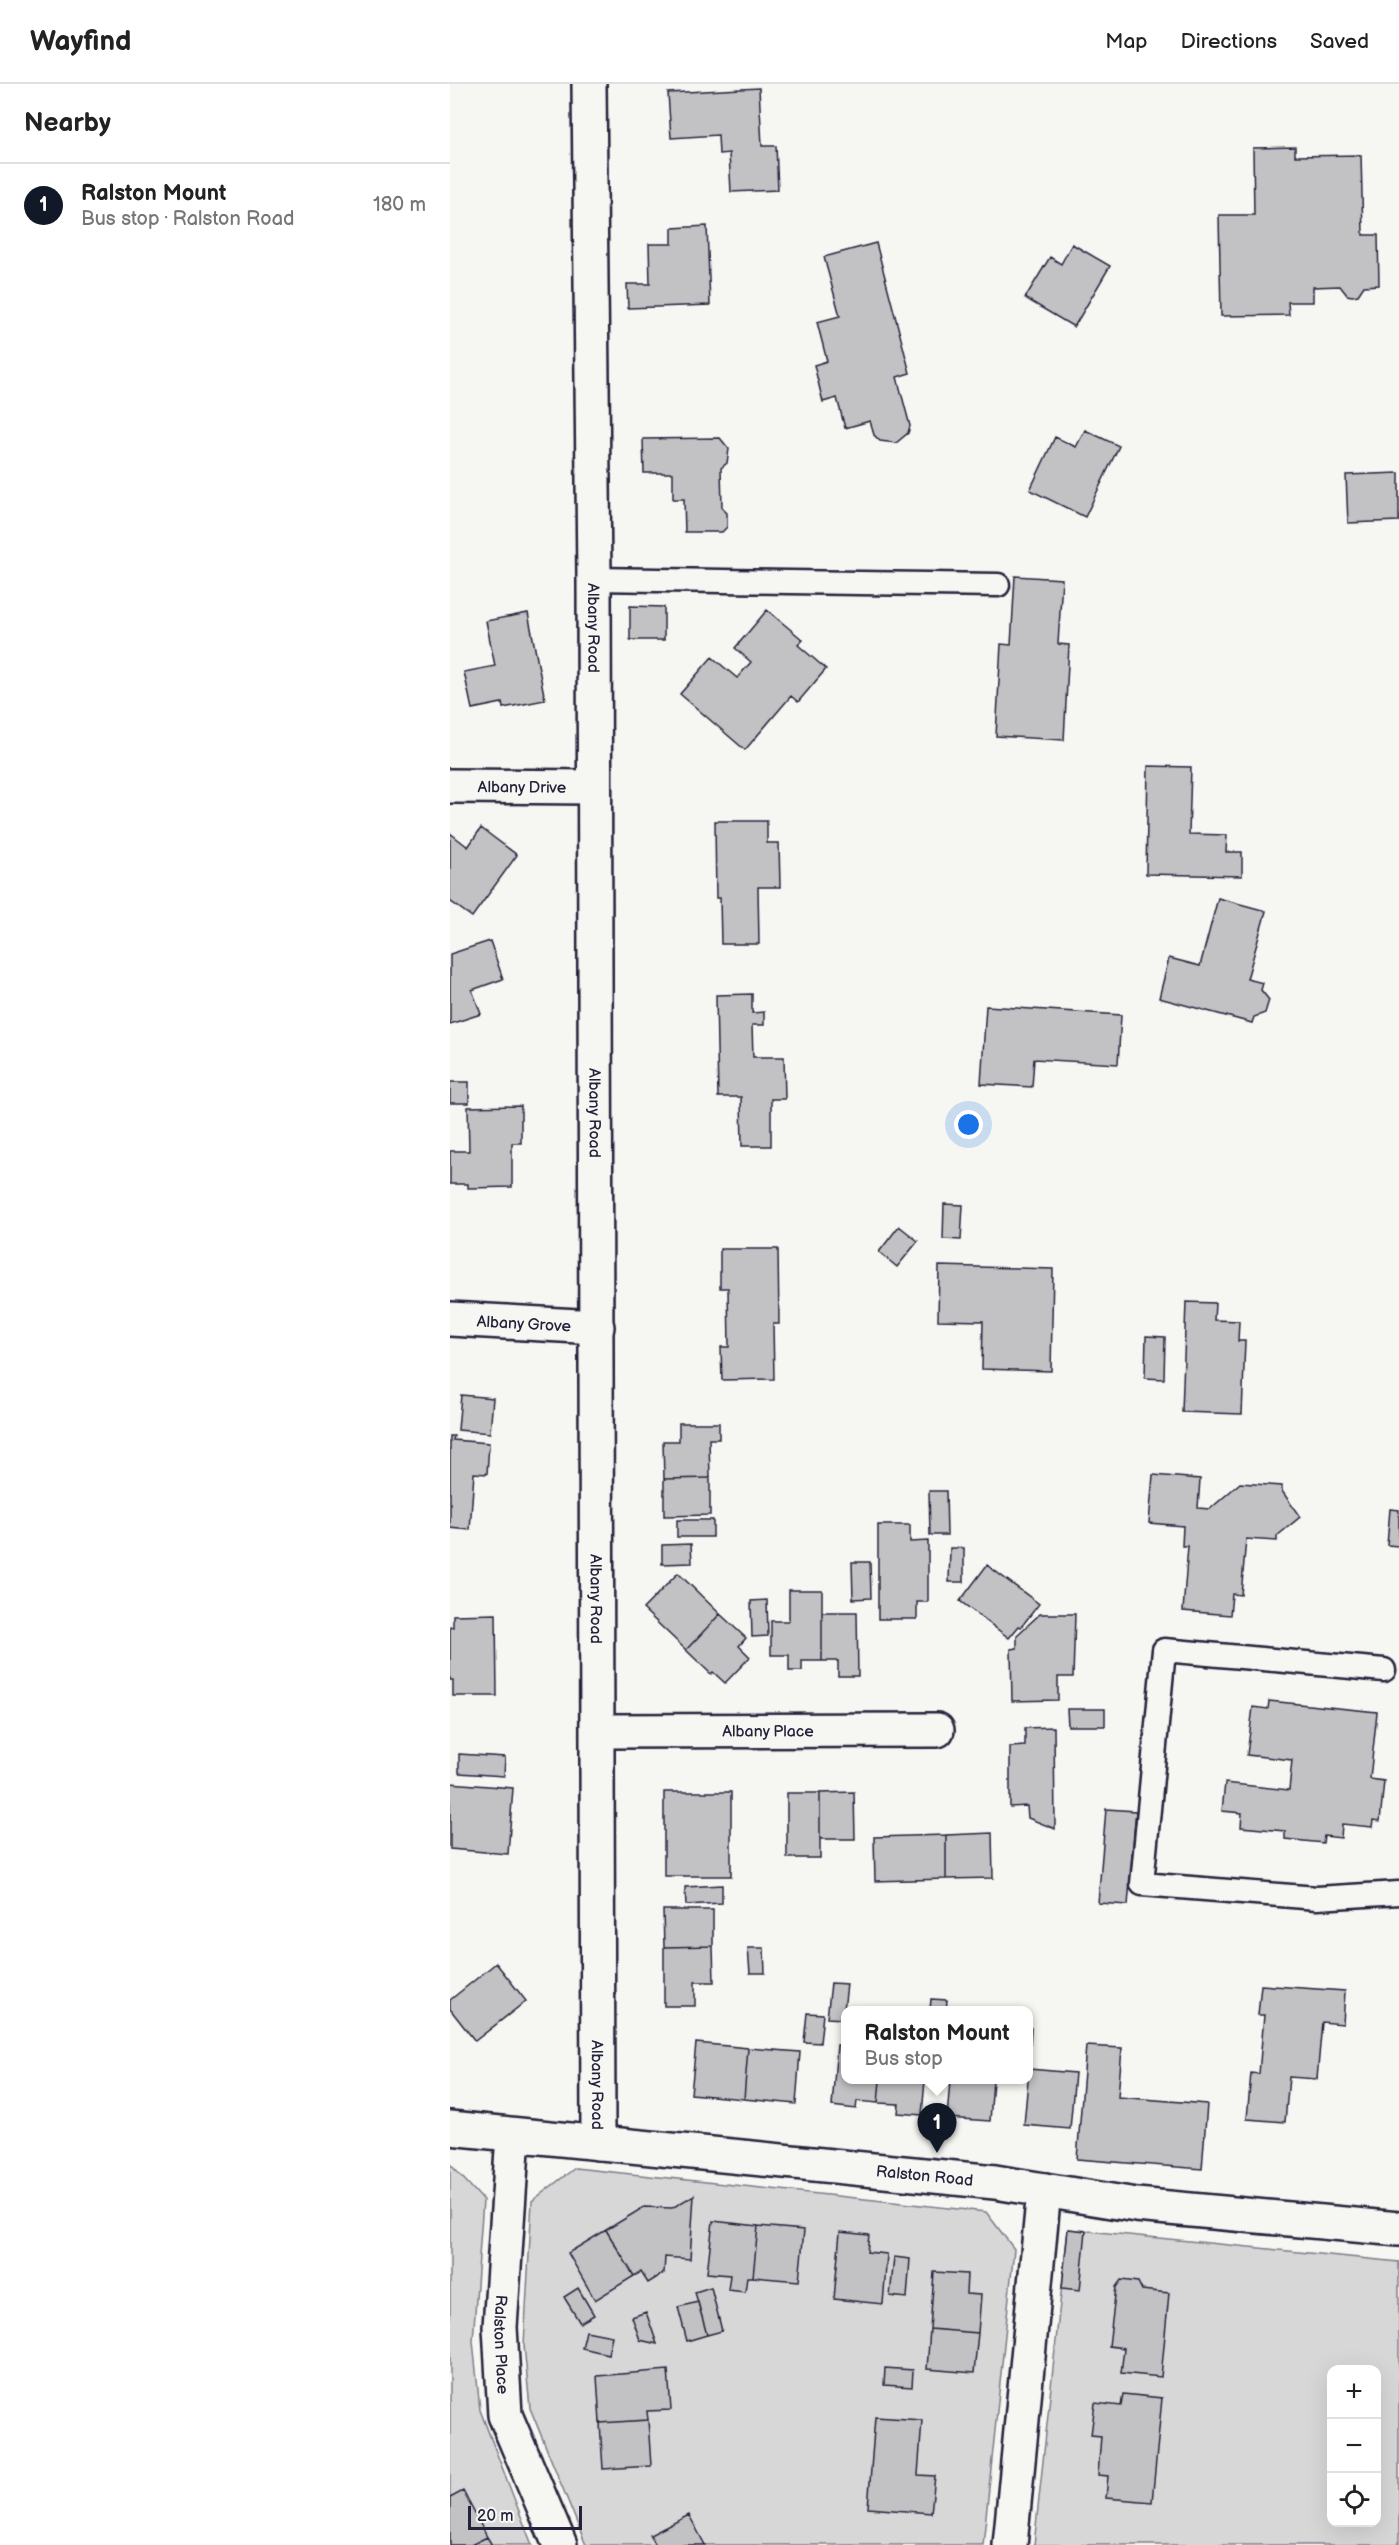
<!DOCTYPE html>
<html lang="en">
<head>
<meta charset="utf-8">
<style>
  body { margin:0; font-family:"Balsamiq Sans",sans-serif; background:#f6f6f6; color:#222 }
  .controls { position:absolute; right:18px; bottom:18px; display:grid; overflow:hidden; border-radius:12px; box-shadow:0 6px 24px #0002 }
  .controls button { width:54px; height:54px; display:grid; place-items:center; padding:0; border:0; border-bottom:2px solid #e0e0e0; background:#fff; color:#222; font:30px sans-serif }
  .scale { position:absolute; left:18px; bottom:15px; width:114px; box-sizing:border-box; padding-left:6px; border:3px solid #22223b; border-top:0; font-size:16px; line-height:21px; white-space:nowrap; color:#22223b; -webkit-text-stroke:4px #f6f6f2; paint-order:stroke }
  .you { position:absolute; left:519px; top:1041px; width:21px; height:21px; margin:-15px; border:4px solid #fff; border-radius:50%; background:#1a73e8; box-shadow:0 0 0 9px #1a73e833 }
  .badge { display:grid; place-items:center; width:39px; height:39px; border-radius:50%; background:#111827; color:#fff; font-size:20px; font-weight:700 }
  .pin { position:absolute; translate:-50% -50px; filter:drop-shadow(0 2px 3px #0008) }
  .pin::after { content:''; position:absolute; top:32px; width:21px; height:18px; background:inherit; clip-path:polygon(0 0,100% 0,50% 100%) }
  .popup { position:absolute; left:391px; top:1922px; width:192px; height:78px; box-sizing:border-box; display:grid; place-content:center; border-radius:12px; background:#fff; filter:drop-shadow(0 2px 4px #0005); font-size:20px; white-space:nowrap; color:#767676 }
  .popup b { font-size:22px; color:#222 }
  .popup::after { content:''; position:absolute; left:50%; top:100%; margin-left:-12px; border:12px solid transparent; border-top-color:#fff }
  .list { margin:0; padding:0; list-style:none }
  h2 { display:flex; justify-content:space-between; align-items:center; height:78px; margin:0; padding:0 24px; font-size:26px }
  h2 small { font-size:20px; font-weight:400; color:#767676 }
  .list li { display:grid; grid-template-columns:39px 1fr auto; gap:18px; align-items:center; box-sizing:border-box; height:84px; padding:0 24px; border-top:2px solid #e0e0e0 }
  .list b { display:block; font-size:22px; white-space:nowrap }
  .list p { margin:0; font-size:20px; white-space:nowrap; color:#767676 }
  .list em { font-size:20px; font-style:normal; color:#767676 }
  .icon { flex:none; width:33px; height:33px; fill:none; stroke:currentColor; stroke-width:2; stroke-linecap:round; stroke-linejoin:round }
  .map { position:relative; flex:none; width:949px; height:2461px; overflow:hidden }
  header { display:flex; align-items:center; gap:36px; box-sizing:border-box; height:84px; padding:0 30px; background:#fff; border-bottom:2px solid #e0e0e0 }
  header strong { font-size:28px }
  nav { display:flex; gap:33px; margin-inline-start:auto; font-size:21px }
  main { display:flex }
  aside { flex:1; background:#fff }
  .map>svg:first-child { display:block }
  .green { fill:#d7d7d7; stroke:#7c7c89; stroke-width:1.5; fill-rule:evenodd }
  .building { fill:#c2c2c4; stroke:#22223b; stroke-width:1.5 }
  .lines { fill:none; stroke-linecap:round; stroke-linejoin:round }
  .service-casing { stroke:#22223b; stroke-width:27 }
  .minor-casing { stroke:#22223b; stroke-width:38 }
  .service { stroke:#f6f6f2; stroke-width:22 }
  .minor { stroke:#f6f6f2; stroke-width:33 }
  .labels { text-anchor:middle; stroke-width:6; stroke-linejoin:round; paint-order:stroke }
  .street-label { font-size:16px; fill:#22223b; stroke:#f6f6f2 }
</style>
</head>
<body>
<header>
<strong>Wayfind</strong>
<nav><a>Map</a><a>Directions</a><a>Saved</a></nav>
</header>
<main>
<aside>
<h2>Nearby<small></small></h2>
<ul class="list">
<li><span class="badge">1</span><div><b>Ralston Mount</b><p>Bus stop · Ralston Road</p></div><em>180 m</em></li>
</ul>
</aside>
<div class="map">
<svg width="949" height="2461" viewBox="0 0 949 2461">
  <rect width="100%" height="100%" fill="#f6f6f2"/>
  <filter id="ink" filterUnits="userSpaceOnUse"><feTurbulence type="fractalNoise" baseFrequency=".0167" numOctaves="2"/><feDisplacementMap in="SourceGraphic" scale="12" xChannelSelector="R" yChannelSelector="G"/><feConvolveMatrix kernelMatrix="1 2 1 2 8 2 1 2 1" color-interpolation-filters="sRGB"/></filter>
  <g filter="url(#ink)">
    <path class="green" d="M0,2080L33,2116L23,2257L30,2326L82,2461H0Z
      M125,2084L536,2128L564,2165L533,2461H136L80,2324L74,2261L82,2117Z
      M618,2145L949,2178V2461H584ZM882,2286H926V2438H882Z"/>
    <path class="building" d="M309,4L312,62H326L328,106L281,108L279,69L269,70L268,51L221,54L218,9Z
      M845,63V72L911,71L913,151H928L929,201L914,202L908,211L902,212L897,211L890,202L863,203V218H838L839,231L771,232L769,131H804L803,64Z
      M257,142L260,221L178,224L177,200H200L199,160H222V144Z
      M426,159L460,289L447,293L460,342L458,349L446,359L430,357L424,351L420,337L395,344L387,314L373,318L364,281L377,277L367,238L390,232L374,173Z
      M622,160L660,182L624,243L575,214L600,173L611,180Z
      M635,346L669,362L635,433L580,406L605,353L626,363Z
      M270,354L279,365L277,379L271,384L272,424L277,429V443L272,448H235L234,415H223V389H194L193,355Z
      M949,389V437L898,439L896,391Z
      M565,492L612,495L608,560L619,561L614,656L546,652L551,560L561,561Z
      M180,522L214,523V556H180Z
      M317,526L353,556L348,561L376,585L348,618L341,612L295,666L230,610L262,573L287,594L301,578L285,564Z
      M78,529L95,616L53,624L52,619L22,625L14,588L45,582L36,537Z
      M698,682L741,683L739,750L777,751L776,768H792V792L696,790Z
      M265,737H317V759H329L330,803H308L309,860H271L270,814H266Z
      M31,744L67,771L22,833L0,817V749L18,763Z
      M768,814L816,827L797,895L813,899L811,906L819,916L815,929L804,933L802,939L709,914L719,874L750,882Z
      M40,857L53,895L22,906L31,930L0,940V870Z
      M302,910V929L314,928V941H302L303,973H334L335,1015H321V1062H292L291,1013H268L266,911Z
      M536,922L671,931L668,980L584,975L582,1003L531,1000Z
      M0,998H19V1019H0Z
      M71,1022V1059H62V1103L18,1104V1100H0V1067H19L18,1023Z
      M494,1120L513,1121L511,1156L493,1155Z
      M449,1142L468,1157L447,1183L429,1168Z
      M270,1165H328L329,1240H323L324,1295L272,1296L271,1263H279L278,1204H270Z
      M489,1182L603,1185L601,1287L532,1285L533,1237L488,1236Z
      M736,1218L765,1219L764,1236L789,1237L788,1257H795L792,1330L732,1328Z
      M696,1252L715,1253L714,1295L695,1294Z
      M11,1311L43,1314L40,1349L8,1346Z
      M229,1339H269V1355H259L260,1394L214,1395L213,1357H229Z
      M0,1352H4L3,1356L39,1359L37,1390L24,1389L20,1446L0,1444Z
      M703,1391L750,1395L748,1424L760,1425L790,1399L832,1402V1407L850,1433L827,1452V1457L796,1455L791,1511L782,1510L780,1531L733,1527L738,1462H732L733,1442L699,1439Z
      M260,1394V1431L214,1432V1395Z
      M479,1407H496L497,1451H480Z
      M940,1425L949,1426V1462L937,1461Z
      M227,1436H263V1453H227Z
      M428,1441H460V1458L478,1457V1518H467V1535H428Z
      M241,1460L242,1479L212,1480V1461Z
      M500,1464H514V1498H499Z
      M402,1478H420L421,1514L403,1515Z
      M537,1481L589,1520L571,1543L569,1542L559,1554L510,1517Z
      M228,1489L270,1530L236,1566L193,1525Z
      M339,1506H372V1577H352V1587H339V1571H321V1537H339Z
      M317,1516L318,1552L302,1553L301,1517Z
      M372,1528H407L408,1592H388V1577H372Z
      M46,1530L47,1612H3V1596H0V1543H3V1531Z
      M270,1530L296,1554L289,1562L300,1573L275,1599L263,1588L261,1590L236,1566Z
      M590,1530H625L623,1593H608V1616L562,1617L561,1565L567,1564V1551Z
      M819,1617L927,1628L920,1695L934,1697L930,1737L923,1736L922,1743L892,1740L891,1754L874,1752L873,1759L835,1755V1747L791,1743L792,1729L772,1727L775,1699L839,1706L842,1676L797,1671L803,1623L818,1625Z
      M617,1625H655V1642H618Z
      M604,1643L605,1745L578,1734L577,1722L560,1723V1663L575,1662V1644Z
      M9,1670L55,1673L54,1692L9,1689Z
      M0,1699L63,1704L58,1770L0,1765Z
      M214,1708H281V1792H214Z
      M404,1708L405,1755H370V1709Z
      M337,1709H370V1774H337Z
      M656,1725L686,1727L678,1821L648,1819Z
      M542,1749L543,1794L496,1795V1751Z
      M496,1751V1795L425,1797L424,1753Z
      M272,1801V1819L236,1821L235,1803Z
      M213,1826H263V1862L214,1863Z
      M263,1862L264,1898H245V1922H214V1863Z
      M298,1864H314L315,1889H300Z
      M46,1879L76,1917L25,1957L0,1925V1916Z
      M381,1899L397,1900L393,1935L377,1934Z
      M811,1901L895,1907L893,1940L872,1938L867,1995L839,1993L835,2038L797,2035L801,1989L809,1990L814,1931H808Z
      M481,1915L497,1916L496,1926H480Z
      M357,1929L373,1930L370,1959L354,1958Z
      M578,1944H581L579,1979H578Z
      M246,1959L298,1964L294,2015L241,2010Z
      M387,1961L396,1962V1996H430L428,2019L407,2017L406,2025L382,2022Z
      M636,1962L672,1964L668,2013L757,2020L752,2085L627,2075Z
      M298,1964L350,1968L346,2020L294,2015Z
      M579,1985L625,1989L620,2045L574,2041Z
      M430,1996H475L472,2031L448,2029L449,2020L428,2019Z
      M500,1996H543L540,2037L497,2034Z
      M244,2111L240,2175L215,2173L214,2189L198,2199L191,2188L184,2192L156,2146L194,2123L222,2124Z
      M263,2137L308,2142L303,2193H297L295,2208L278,2206L280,2191L257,2189Z
      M308,2142L354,2146L349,2197L303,2193Z
      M618,2145L636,2147L630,2206L612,2204Z
      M156,2146L184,2192L145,2216L118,2169Z
      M390,2148L419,2151L417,2168L437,2170L433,2220L384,2215Z
      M444,2173L460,2175L457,2214L440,2212Z
      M484,2188L517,2190L516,2210L531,2211L528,2249L480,2245Z
      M671,2196L688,2198L692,2206L719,2209L711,2293L671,2289L674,2264L659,2262L666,2203Z
      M261,2203L272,2247L257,2251L245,2208Z
      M128,2204L144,2231L130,2239L114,2213Z
      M248,2218L257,2251L237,2257L228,2223Z
      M196,2228L207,2260L190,2256L182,2233Z
      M480,2245L528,2249L524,2289L477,2285Z
      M136,2247L162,2252L158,2270L132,2264Z
      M435,2284L463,2286L462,2303L434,2301Z
      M218,2286L221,2326L197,2327L198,2336L150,2339L147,2292Z
      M673,2310L712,2314L702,2418L656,2414L658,2392L648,2391L651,2352L641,2351L645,2319L671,2322Z
      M425,2333L472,2336L468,2391L485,2392L481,2429L418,2424Z
      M198,2336L201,2382L153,2385L150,2339Z
      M13,2407L37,2453L21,2461H0V2414Z
      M239,2431L255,2461H206L200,2451Z
      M37,2453L42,2461H21Z"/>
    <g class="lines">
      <g class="service-casing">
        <path id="service" d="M144,495L548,501
          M934,1586L714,1566L692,1800L867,1814L949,1809"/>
      </g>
      <g class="minor-casing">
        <g id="minor">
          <path id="s1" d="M139,0L144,495L148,2059"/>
          <path id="s2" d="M0,702L143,703"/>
          <path id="s3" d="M0,1235L147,1243"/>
          <path id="s4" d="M148,1647L487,1646"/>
          <path id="s5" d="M0,2044L545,2098L686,2121L949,2145"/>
          <path id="s6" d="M63,2051L50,2243L55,2331L110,2461"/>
          <path d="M560,2461L594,2106"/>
        </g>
      </g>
      <use href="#service" class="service"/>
      <use href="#minor" class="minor"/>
    </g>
  </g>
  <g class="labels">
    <g class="street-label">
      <text dy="6" stroke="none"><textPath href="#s1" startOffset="544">Albany Road</textPath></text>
      <text dy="6" stroke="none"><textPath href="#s2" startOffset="72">Albany Drive</textPath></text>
      <text dy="6" stroke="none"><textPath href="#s1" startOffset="1029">Albany Road</textPath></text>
      <text dy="6" stroke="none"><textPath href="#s3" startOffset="74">Albany Grove</textPath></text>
      <text dy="6" stroke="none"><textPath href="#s1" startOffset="1515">Albany Road</textPath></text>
      <text dy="6" stroke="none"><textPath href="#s4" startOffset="170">Albany Place</textPath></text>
      <text dy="6" stroke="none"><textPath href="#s1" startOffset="2001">Albany Road</textPath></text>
      <text dy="6" stroke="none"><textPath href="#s5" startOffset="477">Ralston Road</textPath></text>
      <text dy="6" stroke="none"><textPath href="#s6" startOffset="210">Ralston Place</textPath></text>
    </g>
  </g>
</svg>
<div class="controls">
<button>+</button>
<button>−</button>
<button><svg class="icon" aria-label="locate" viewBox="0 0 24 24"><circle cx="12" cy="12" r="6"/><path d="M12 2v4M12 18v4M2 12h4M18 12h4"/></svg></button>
</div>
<div class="scale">20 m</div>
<div class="you"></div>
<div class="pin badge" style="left:487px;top:2069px">1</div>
<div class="popup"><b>Ralston Mount</b>Bus stop</div>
</div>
</main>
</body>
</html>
